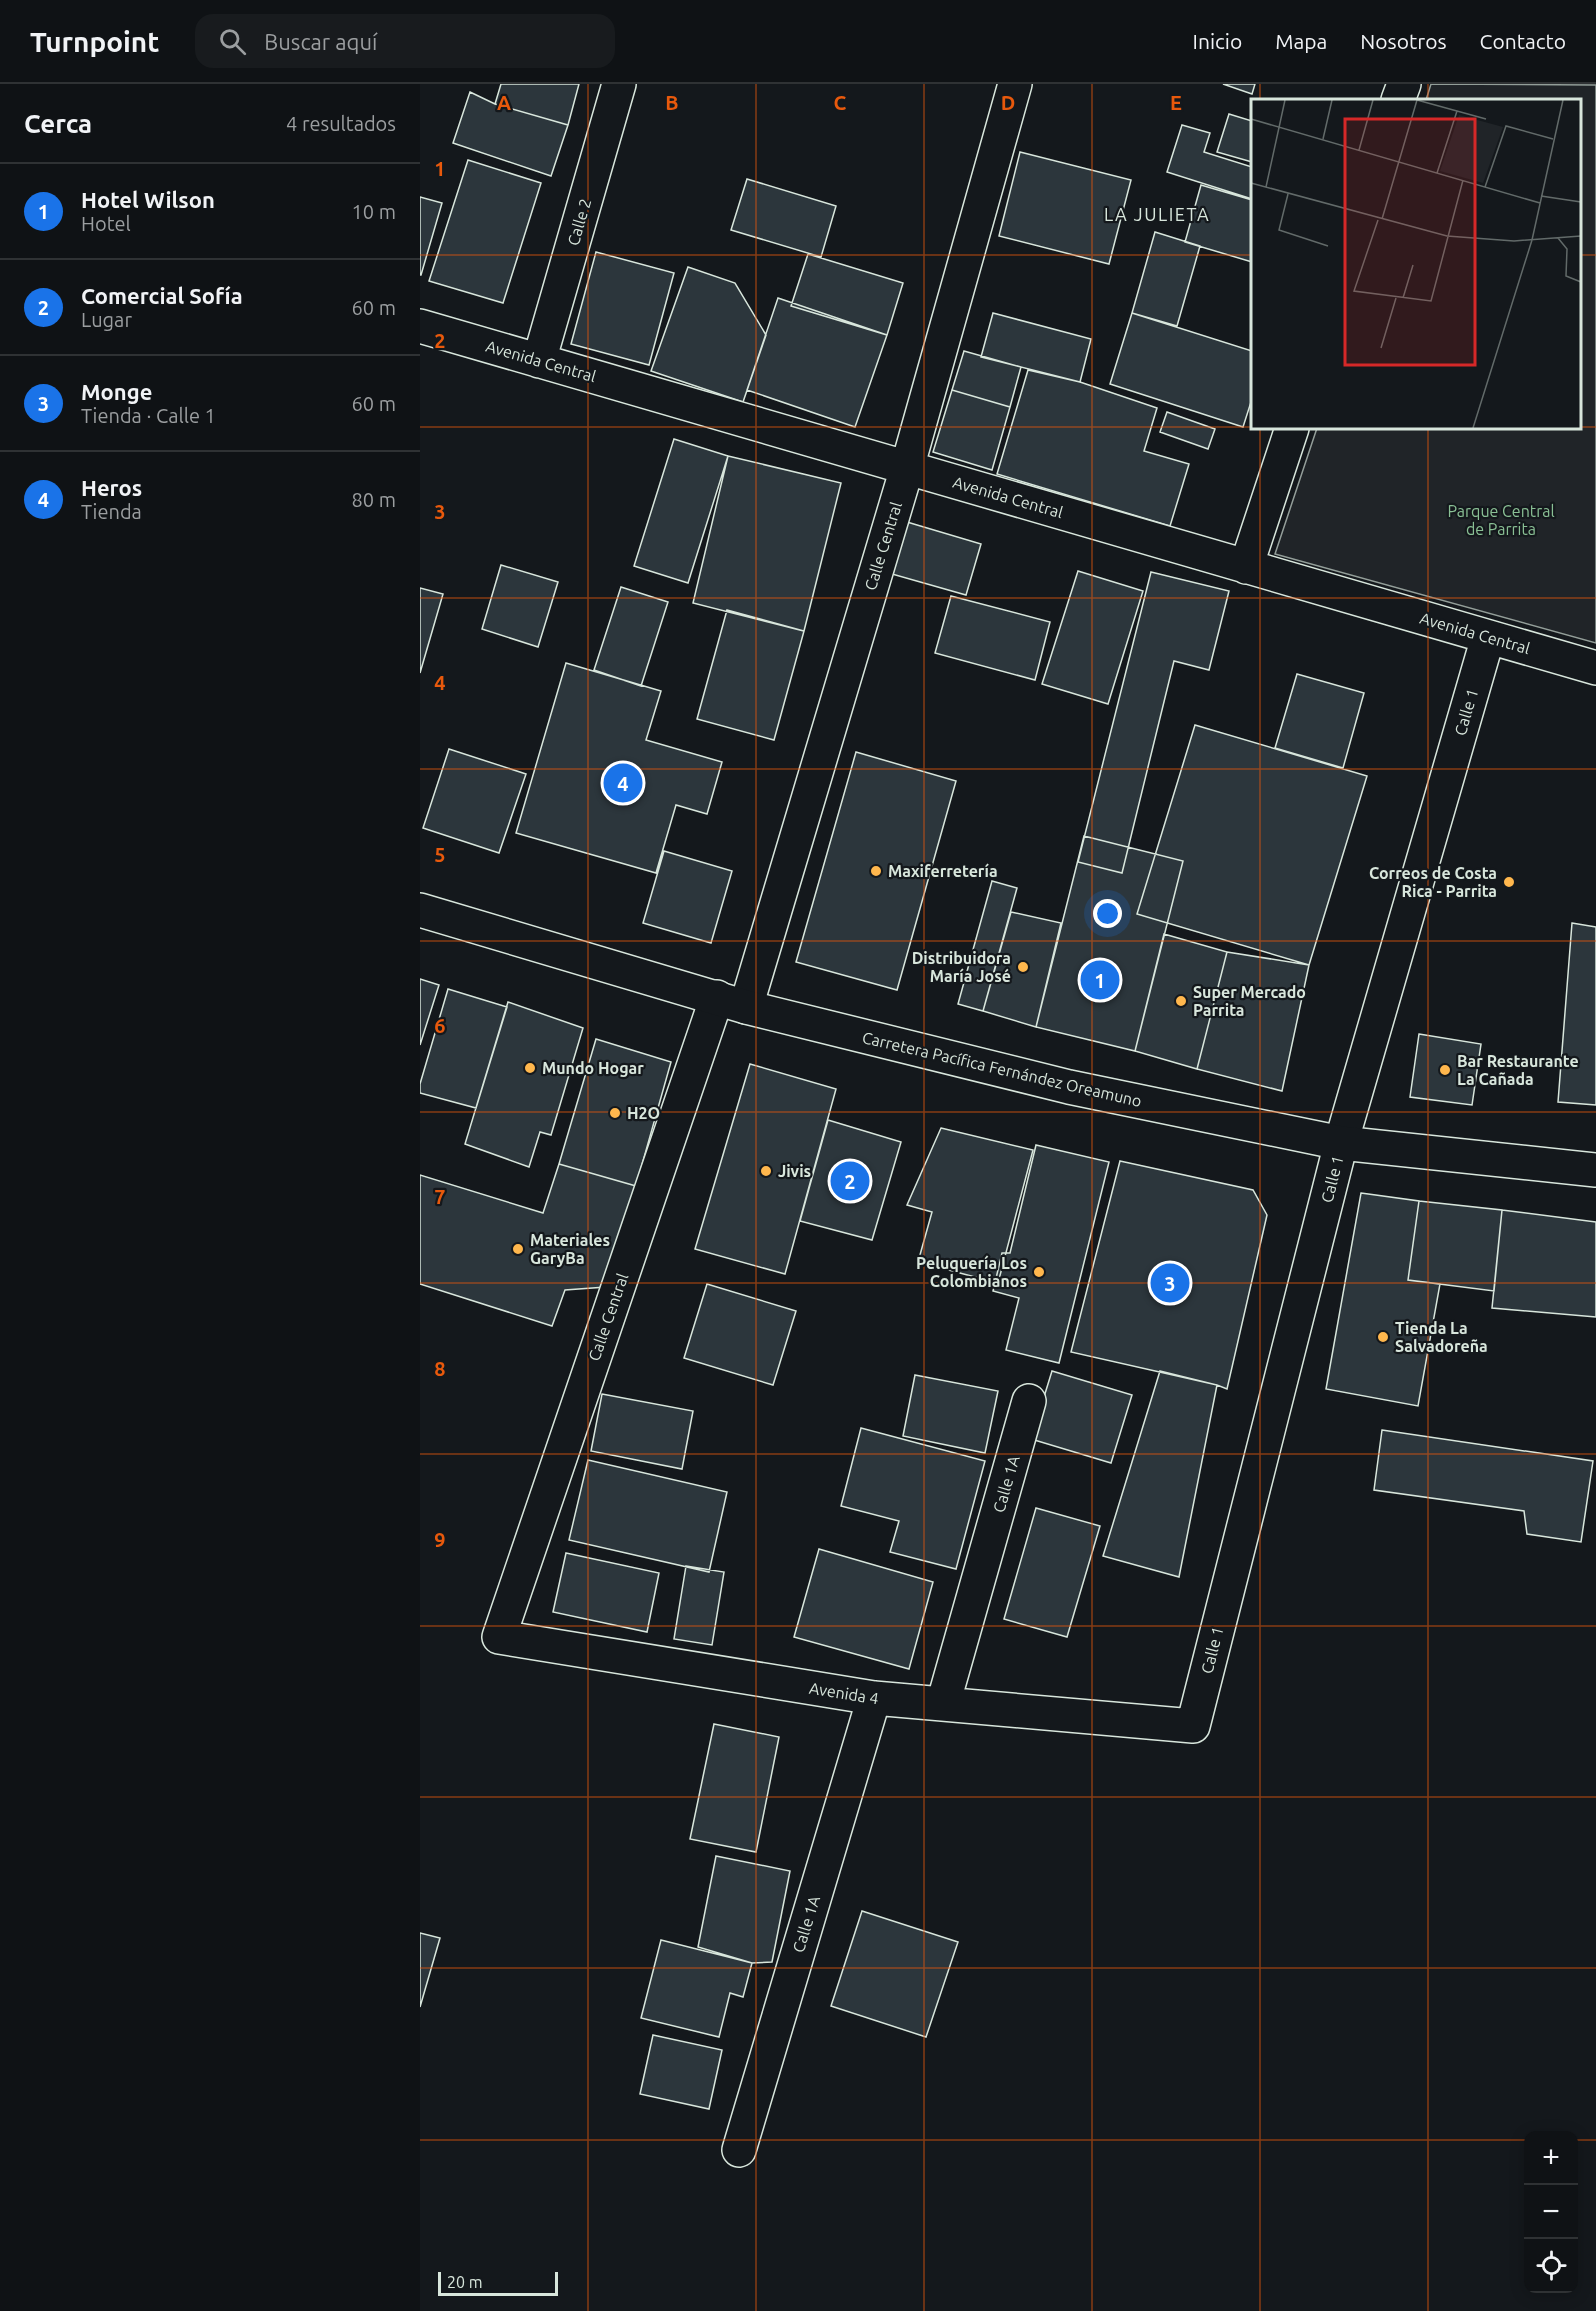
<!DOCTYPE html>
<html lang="es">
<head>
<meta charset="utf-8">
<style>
  body { margin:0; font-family:Ubuntu,sans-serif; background:#181b1e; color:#f1f3f6 }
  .controls { position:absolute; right:18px; bottom:18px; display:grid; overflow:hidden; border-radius:12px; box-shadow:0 3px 15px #0003 }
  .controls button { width:54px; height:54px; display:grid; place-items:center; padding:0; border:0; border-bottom:2px solid #2f3234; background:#0f1215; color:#f1f3f6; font:30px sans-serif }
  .scale { position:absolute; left:18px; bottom:15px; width:120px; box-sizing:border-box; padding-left:6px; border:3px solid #d8e6dc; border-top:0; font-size:16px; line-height:21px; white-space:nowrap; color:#d8e6dc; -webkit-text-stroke:4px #14181c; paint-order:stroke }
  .you { position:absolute; left:688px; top:830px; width:21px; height:21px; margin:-15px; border:4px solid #fff; border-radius:50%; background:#1a73e8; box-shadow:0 0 0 9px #1a73e833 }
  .badge { display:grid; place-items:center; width:39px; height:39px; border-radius:50%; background:#1a73e8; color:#fff; font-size:20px; font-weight:700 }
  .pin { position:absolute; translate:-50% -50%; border:3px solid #fff; box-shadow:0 2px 6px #0006 }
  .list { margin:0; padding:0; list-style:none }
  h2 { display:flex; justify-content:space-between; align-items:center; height:78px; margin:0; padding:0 24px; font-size:26px }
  h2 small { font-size:20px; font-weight:400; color:#9b9ea0 }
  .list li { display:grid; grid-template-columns:39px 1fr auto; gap:18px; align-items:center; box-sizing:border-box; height:96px; padding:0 24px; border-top:2px solid #2f3234 }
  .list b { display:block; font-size:22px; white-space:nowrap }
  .list p { margin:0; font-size:20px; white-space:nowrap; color:#9b9ea0 }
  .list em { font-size:20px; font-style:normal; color:#9b9ea0 }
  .icon { flex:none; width:33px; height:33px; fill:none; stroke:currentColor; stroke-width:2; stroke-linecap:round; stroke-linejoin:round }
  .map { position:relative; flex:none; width:1176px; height:2227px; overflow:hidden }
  header { display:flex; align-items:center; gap:36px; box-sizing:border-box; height:84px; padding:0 30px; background:#0f1215; border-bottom:2px solid #2f3234 }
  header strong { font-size:28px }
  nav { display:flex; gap:33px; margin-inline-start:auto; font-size:21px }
  .search { width:420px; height:54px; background:#181b1e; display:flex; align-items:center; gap:15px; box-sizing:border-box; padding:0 21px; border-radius:18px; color:#9b9ea0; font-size:22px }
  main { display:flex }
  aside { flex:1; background:#0f1215 }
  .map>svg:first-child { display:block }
  .green { fill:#202428; stroke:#939e99; stroke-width:1.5 }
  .building { fill:#2c363c; stroke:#d8e6dc; stroke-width:1.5 }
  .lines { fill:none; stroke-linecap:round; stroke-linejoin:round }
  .minor-casing { stroke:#d8e6dc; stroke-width:36 }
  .highway-casing { stroke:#d8e6dc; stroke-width:36 }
  .minor { stroke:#14181c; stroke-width:33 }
  .highway { stroke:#14181c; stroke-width:33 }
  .grid { fill:none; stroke:#e8590c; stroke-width:1.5; stroke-opacity:0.55 }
  .poi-dot { fill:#ffb74d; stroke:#14181c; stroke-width:2 }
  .labels { text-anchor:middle; stroke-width:4.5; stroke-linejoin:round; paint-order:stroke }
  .street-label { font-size:16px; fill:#d8e6dc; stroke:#14181c }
  .park-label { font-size:16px; fill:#8ac095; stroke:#14181c }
  .poi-label { font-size:16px; font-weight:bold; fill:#d8e6dc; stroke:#14181c; text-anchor:start }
  .neighbourhood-label { font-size:18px; letter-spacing:1.5px; fill:#d8e6dc; stroke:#14181c }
  .inset-road { fill:none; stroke:#626a69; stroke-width:1.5 }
  .view { fill:#d62828; fill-opacity:0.15; stroke:#d62828; stroke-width:3 }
  .inset-edge { fill:none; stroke:#d8e6dc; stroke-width:3 }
  .grid-label { font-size:20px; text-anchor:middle; font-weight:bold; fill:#e8590c; stroke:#14181c; stroke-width:4.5; stroke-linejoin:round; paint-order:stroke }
</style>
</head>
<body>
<header>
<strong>Turnpoint</strong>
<div class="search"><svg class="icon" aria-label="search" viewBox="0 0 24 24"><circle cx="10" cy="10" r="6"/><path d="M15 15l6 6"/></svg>Buscar aquí</div>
<nav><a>Inicio</a><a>Mapa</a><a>Nosotros</a><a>Contacto</a></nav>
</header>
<main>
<aside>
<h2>Cerca<small>4 resultados</small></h2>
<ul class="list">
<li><span class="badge">1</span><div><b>Hotel Wilson</b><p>Hotel</p></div><em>10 m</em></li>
<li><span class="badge">2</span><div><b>Comercial Sofía</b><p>Lugar</p></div><em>60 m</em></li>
<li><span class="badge">3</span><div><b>Monge</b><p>Tienda · Calle 1</p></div><em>60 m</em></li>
<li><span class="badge">4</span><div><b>Heros</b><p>Tienda</p></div><em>80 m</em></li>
</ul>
</aside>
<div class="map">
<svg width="1176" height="2227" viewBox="0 0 1176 2227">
  <rect width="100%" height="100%" fill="#14181c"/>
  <path class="green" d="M1011,0L1176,1V559L855,470L897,344H1160V16H1006Z"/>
  <path class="building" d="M81,0H159L148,41L75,20Z
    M803,0H835L832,10Z
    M50,8L75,20L148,41L131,92L33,59Z
    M809,30L832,37V78L797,68Z
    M762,41L790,49L784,68L832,83V115L747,88Z
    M600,68L711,96L689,180L579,152Z
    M48,76L121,99L83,219L9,197Z
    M327,95L416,122L401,173L311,146Z
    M781,101L832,116V178L765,158Z
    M0,113L22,119L1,191H0Z
    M735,148L780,162L757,242L712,229Z
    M176,168L254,189L229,281L151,260Z
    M388,170L483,199L467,251L371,222Z
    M268,183L315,199L346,251L323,318L231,287Z
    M358,214L467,251L435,343L327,306Z
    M573,229L671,255L660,298L561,273Z
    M712,229L832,267V315L823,343L690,300Z
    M544,267L601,283L590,323L532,306Z
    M608,286L660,298L737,324L724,367L769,380L750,442L577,390Z
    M532,306L590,323L572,386L513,368Z
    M747,328L795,345L788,365L740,348Z
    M254,355L308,372L268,499L214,482Z
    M308,372L421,399L384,547L273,519Z
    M487,438L561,460L546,511L472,490Z
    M81,481L138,498L118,563L62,545Z
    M658,487L723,507L688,620L622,600Z
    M731,488L809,507L789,586L754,577L702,789L658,778Z
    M201,503L248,518L221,602L174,586Z
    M0,504L23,510L0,589Z
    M531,512L630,538L615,596L515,569Z
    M307,526L384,547L354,656L277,635Z
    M146,579L241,607L226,656L302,678L287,730L256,721L236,789L96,749Z
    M877,590L944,609L923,684L855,664Z
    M775,641L947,692L889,881L717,830Z
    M29,665L106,690L79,769L3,744Z
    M436,668L536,697L477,906L376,878Z
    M664,752L763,777L715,967L616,943Z
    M244,767L312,787L291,859L223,839Z
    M572,797L597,804L563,927L538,920Z
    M591,828L641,839L616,943L563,927Z
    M1152,839L1176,843V1021L1138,1018Z
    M744,850L807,868L777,985L715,967Z
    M807,868L889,881L862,1007L777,985Z
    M0,895L19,901L0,961Z
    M28,905L87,923L56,1024L0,1009V1000Z
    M88,918L163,944L131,1051L120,1048L109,1083L45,1060Z
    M999,950L1061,960L1052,1021L990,1013Z
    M176,955L251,978L216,1102L139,1080Z
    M330,980L416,1005L365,1190L275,1165Z
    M408,1036L481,1058L452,1156L380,1137Z
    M521,1044L613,1066L578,1199L498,1178L512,1128L487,1121Z
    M616,1061L689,1078L639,1279L586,1266L599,1214L573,1207L582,1169H590Z
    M700,1077L833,1106L847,1131L807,1305L797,1301L651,1268Z
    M139,1080L216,1102L186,1203L145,1206L132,1242L0,1200V1091L123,1129Z
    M941,1109L999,1117L988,1196L1020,1200L998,1322L906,1305Z
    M999,1117L1082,1126L1074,1207L988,1196Z
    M1082,1126L1176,1138V1233L1072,1224Z
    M287,1200L376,1227L353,1301L264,1274Z
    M632,1287L712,1311L691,1379L611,1355Z
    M740,1287L797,1301L759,1493L683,1472Z
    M495,1291L578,1307L565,1369L483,1352Z
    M182,1310L273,1327L262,1385L171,1367Z
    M441,1344L565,1377L536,1485L470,1468L479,1437L421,1422Z
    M962,1346L1173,1377L1161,1458L1107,1450L1104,1427L954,1406Z
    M168,1376L307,1408L289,1488L149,1456Z
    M616,1424L680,1442L647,1553L584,1535Z
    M399,1465L513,1498L489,1585L374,1553Z
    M146,1469L239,1489L227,1548L133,1528Z
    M266,1482L304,1488L292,1561L254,1555Z
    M294,1640L359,1653L336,1768L270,1755Z
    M296,1772L370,1787L352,1878L332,1879L278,1863Z
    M442,1827L538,1858L506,1953L411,1922Z
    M0,1849L20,1854L0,1923Z
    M241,1856L332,1879L323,1913L310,1909L299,1953L221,1934Z
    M233,1951L302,1966L289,2025L220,2010Z"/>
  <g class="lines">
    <g class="minor-casing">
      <path id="minor" d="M978,16L984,0
        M0,242L1176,584
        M119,277L199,0
        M826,483L872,344
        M297,913L79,1553L454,1614L773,1642L921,1059L1068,553
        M326,923L487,384L595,0
        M523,1620L609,1317
        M319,2066L454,1614"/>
    </g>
    <g class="highway-casing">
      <path id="highway" d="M0,826L326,923L649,1003L921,1059L1176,1086"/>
    </g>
    <use href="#minor" class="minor"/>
    <use href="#highway" class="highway"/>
  </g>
  <path class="grid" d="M168,0V2227M336,0V2227M504,0V2227M672,0V2227M840,0V16M1008,0V16M0,171H832M1160,171H1176M0,343H832M1160,343H1176M840,344V2227M1008,344V2227M0,514H1176M0,685H1176M0,857H1176M0,1028H1176M0,1199H1176M0,1370H1176M0,1542H1176M0,1713H1176M0,1884H1176M0,2056H1108M1154,2056H1176"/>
  <g class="poi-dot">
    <circle cx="456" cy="787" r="6"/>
    <circle cx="1089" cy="798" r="6"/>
    <circle cx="603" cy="883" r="6"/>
    <circle cx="761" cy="917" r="6"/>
    <circle cx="110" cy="984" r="6"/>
    <circle cx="1025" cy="986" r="6"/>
    <circle cx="195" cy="1029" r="6"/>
    <circle cx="346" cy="1087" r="6"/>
    <circle cx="98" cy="1165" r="6"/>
    <circle cx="619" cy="1188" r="6"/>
    <circle cx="963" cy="1253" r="6"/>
  </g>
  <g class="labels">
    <g class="street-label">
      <text transform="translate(159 138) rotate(-74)" y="6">Calle 2</text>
      <text transform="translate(121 277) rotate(16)" y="6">Avenida Central</text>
      <text transform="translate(588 413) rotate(16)" y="6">Avenida Central</text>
      <text transform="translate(463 462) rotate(-73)" y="6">Calle Central</text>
      <text transform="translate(1055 549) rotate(16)" y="6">Avenida Central</text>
      <text transform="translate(1046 628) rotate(-74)" y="6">Calle 1</text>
      <text transform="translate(582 985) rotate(13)" y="6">Carretera Pacífica Fernández Oreamuno</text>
      <text transform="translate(912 1095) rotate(-76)" y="6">Calle 1</text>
      <text transform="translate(188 1233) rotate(-71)" y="6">Calle Central</text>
      <text transform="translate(586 1400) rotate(-74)" y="6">Calle 1A</text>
      <text transform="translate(792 1566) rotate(-76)" y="6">Calle 1</text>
      <text transform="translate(424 1609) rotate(9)" y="6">Avenida 4</text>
      <text transform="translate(386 1840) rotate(-73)" y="6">Calle 1A</text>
    </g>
    <g class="park-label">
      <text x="1081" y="433">Parque Central<tspan x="1081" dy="18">de Parrita</tspan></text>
    </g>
    <g class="poi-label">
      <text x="468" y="793">Maxiferretería</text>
      <text x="1077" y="795" text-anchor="end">Correos de Costa<tspan x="1077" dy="18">Rica - Parrita</tspan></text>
      <text x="591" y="880" text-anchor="end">Distribuidora<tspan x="591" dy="18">María José</tspan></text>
      <text x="773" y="914">Super Mercado<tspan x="773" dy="18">Parrita</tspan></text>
      <text x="1037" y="983">Bar Restaurante<tspan x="1037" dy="18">La Cañada</tspan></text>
      <text x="122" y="990">Mundo Hogar</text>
      <text x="207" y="1035">H2O</text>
      <text x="358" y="1093">Jivis</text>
      <text x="110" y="1162">Materiales<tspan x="110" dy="18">GaryBa</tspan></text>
      <text x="607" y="1185" text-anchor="end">Peluquería Los<tspan x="607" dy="18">Colombianos</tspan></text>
      <text x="975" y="1250">Tienda La<tspan x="975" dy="18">Salvadoreña</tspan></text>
    </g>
    <g class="neighbourhood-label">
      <text x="737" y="137">LA JULIETA</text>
    </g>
  </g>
  <g transform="translate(831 15)">
    <rect width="330" height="330" fill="#14181c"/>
    <path d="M208,16L252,28L232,84L189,72Z" fill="#202428"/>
    <path class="inset-road" d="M166,1L235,20M0,20L289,104M72,40L81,1M108,51L122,1M186,74L206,12M0,84L196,137L263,142L330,137M15,88L34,1M234,88L255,27L302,40M37,95L28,131L77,147M290,97L330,103M131,120L166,1M127,121L103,192L180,202L212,81M307,139L316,150L315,177L330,183M152,199L162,166M130,249L145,199M222,329L281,141L312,1"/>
    <path class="view" d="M94,20H224V266H94Z"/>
    <rect width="330" height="330" class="inset-edge"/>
  </g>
  <g class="grid-label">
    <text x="84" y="26">A</text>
    <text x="252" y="26">B</text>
    <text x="420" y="26">C</text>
    <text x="588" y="26">D</text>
    <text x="756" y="26">E</text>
    <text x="20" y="92">1</text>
    <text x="20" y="264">2</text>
    <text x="20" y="435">3</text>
    <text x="20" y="606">4</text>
    <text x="20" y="778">5</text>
    <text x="20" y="949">6</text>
    <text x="20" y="1120">7</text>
    <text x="20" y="1292">8</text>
    <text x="20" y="1463">9</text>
  </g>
</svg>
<div class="controls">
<button>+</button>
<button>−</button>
<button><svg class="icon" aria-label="locate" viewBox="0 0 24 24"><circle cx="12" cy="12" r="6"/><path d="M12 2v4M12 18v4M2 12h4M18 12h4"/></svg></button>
</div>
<div class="scale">20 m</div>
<div class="you"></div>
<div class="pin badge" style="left:680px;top:896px">1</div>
<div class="pin badge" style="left:430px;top:1097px">2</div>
<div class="pin badge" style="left:750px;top:1199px">3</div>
<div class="pin badge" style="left:203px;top:699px">4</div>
</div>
</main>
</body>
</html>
